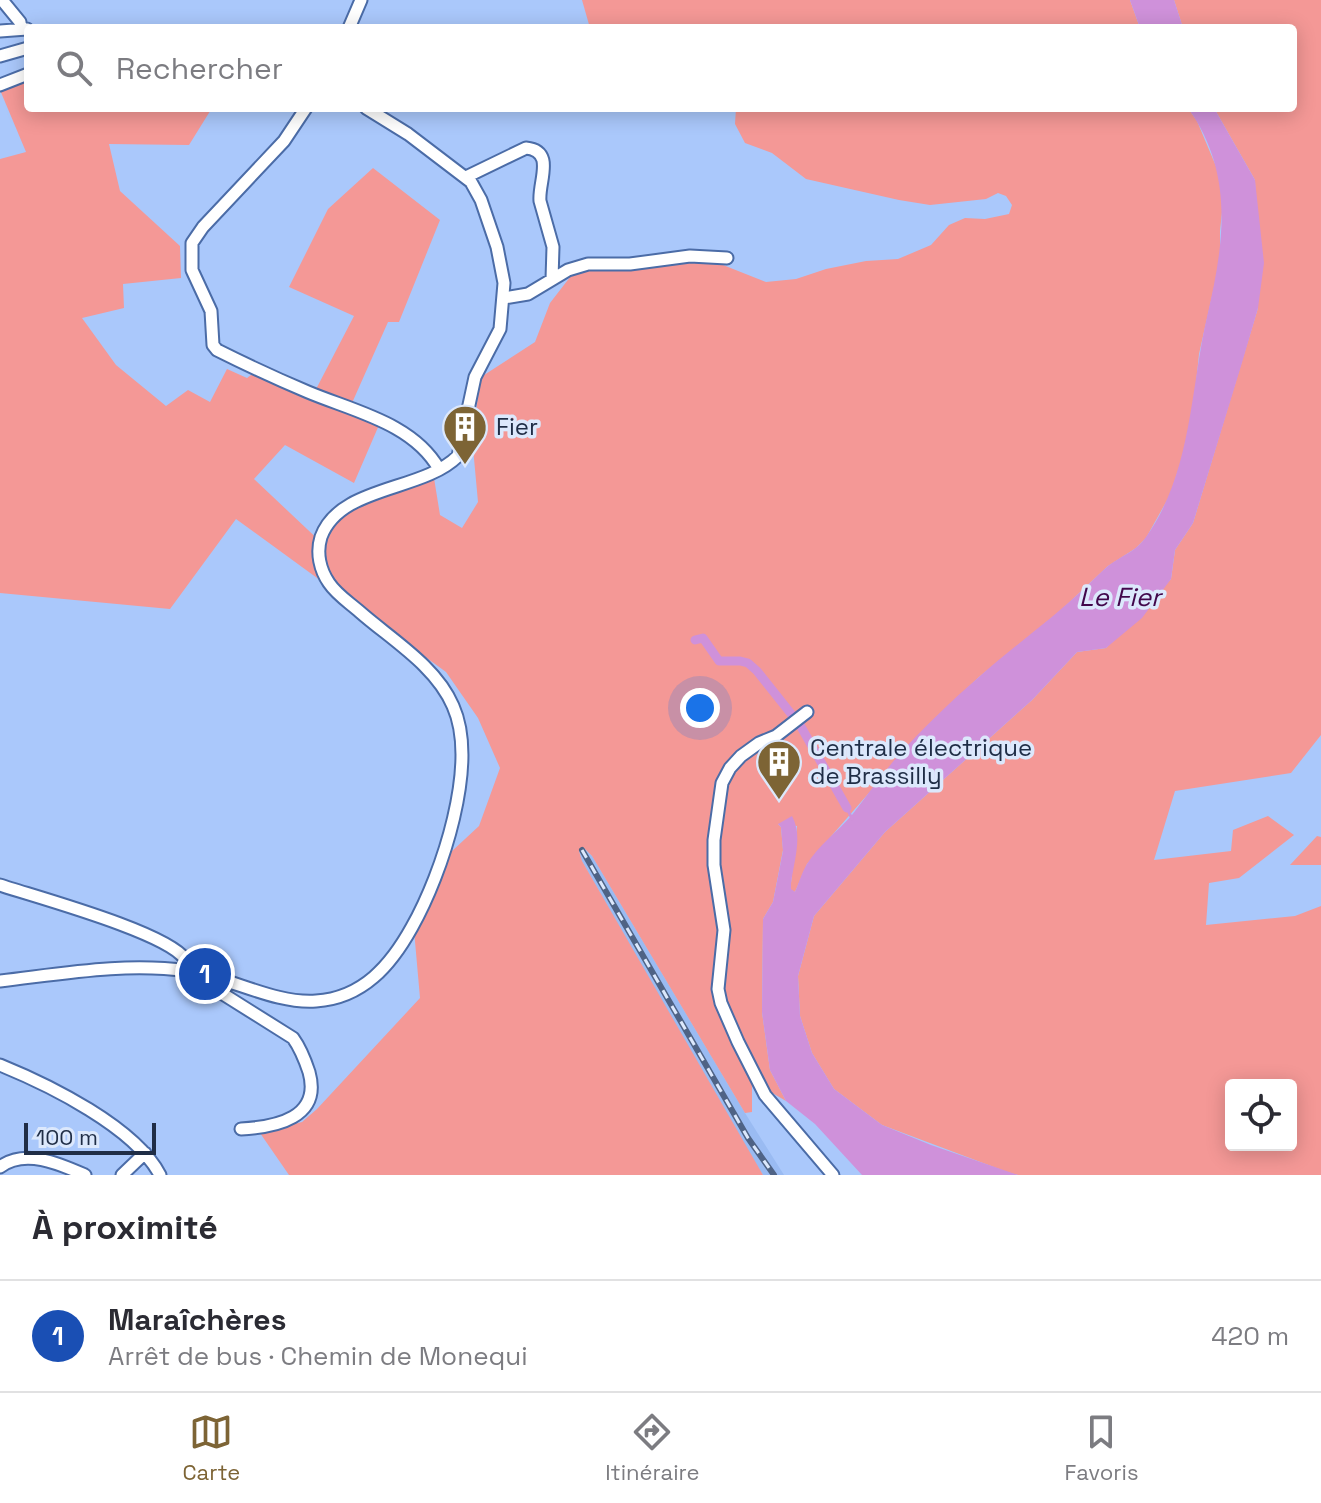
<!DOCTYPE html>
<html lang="fr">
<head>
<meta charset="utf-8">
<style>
  body { margin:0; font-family:"Space Grotesk",sans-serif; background:#f2f2f3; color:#2b2b33 }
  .controls { position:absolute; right:24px; bottom:24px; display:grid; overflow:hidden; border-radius:8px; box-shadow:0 4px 20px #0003 }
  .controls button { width:72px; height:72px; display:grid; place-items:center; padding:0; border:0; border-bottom:2px solid #e1e1e2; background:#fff; color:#2b2b33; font:40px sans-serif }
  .scale { position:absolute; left:24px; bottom:20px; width:132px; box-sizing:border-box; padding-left:8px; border:4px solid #1f2d46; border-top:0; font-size:22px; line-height:28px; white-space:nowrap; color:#1f2d46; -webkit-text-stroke:6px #dce8fc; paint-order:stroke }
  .you { position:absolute; left:700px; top:708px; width:28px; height:28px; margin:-20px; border:6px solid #fff; border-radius:50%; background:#1a73e8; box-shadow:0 0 0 12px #1a73e833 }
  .badge { display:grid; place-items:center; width:52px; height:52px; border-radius:50%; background:#7d6435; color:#fff; font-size:26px; font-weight:700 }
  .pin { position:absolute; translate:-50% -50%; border:4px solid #fff; box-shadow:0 2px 8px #0006 }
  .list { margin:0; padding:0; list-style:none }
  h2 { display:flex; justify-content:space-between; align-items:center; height:104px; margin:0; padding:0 32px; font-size:34px }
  h2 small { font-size:26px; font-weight:400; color:#7c7c81 }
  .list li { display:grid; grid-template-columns:52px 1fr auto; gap:24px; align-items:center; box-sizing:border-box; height:112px; padding:0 32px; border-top:2px solid #e1e1e2 }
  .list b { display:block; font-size:30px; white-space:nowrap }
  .list p { margin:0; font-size:26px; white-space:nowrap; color:#7c7c81 }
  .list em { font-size:26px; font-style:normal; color:#7c7c81 }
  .icon { flex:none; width:44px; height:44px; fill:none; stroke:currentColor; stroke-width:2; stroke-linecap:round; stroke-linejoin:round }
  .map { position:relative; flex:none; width:1321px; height:1175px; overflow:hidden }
  .search { position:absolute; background:#fff; box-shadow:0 4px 20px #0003; left:24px; right:24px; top:24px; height:88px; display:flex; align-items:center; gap:20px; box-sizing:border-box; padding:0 28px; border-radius:8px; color:#7c7c81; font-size:30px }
  .sheet { height:216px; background:#fff }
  nav { display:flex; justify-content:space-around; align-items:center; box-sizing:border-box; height:112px; border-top:2px solid #e1e1e2; background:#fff; font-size:22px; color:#7c7c81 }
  nav a { display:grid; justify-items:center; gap:4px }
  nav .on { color:#7d6435 }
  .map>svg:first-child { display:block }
  .built { fill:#9abbf2 }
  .green { fill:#f49896; fill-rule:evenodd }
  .water { fill:#cf91da }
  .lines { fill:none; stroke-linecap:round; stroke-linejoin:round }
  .stream { stroke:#cf91da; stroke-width:3 }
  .canal { stroke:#cf91da; stroke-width:9 }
  .street-casing { stroke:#4b6ca7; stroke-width:15 }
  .street { stroke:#fff; stroke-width:11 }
  .rail-casing { stroke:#4f6385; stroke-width:6 }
  .rail { stroke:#dce8fc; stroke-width:3; stroke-dasharray:9; stroke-linecap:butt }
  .labels { text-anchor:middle; stroke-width:7; stroke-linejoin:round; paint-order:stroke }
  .poi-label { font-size:24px; fill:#1f2d46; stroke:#dce8fc; text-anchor:start }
  .water-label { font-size:26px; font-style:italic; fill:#42074c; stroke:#dce8fc }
</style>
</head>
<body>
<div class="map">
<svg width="1321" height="1175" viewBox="0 0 1321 1175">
  <rect width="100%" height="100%" fill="#aac8fb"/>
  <path class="built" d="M584,848L592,856L745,1113L784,1175H763L748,1153L582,861L579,851Z"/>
  <path class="green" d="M582,0H1130L1140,28H590Z
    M1174,0H1321V735L1291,773L1175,791L1154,860L1231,851L1233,830L1268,816L1294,835L1239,878L1209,883L1206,925L1295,916L1321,906V1175H1018L1007,1172L882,1125L834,1089L812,1053L800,1016L798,976L814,916L885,832L1032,700L1077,652L1106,648L1171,579L1175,550L1193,523L1258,308L1255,180L1214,108H1293V28H1183ZM1231,1085H1291V1145H1231Z
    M28,77V108H212L189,145L109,144L120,191L180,246L181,278L123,284L124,308L82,318L116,365L166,406L188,390L210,402L227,369L247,378L255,372L313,395L354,316L289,287L328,209L373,168L440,220L399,322H388L348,412L379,425L354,483L285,445L254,479L325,546C331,530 338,519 352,509L434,478L440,515L462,528L478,502L472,437L481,377L535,342L550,303L574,272L582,270H636L680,261L718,263L766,282L796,279L826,269L866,261L898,259L931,245L949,225L965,218L985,219L1009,214L1012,205L1006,196L998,193L986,199L930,205L899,200L806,179L772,153L745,143L735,124L736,108H1188L1197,121L1218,171L1223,203L1220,231V261L1199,354L1194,403L1185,449L1170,495L1146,538L1136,548L1108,566L1060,611L979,677L929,724L807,864L795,892L791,890V883L797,826L778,824L781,827L783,850L773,902L763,919L762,1012L770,1070L786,1101L752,1081V1112L745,1113L592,856L584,848L579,851L582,861L763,1175H289L260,1133L302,1122L317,1109L420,998L414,930L451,852L479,826L500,768L478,718L446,672L236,519L170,609L0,593V159L26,152L0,90Z
    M1317,836L1321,837V865H1290Z"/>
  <path class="water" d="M1130,0H1174L1183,28H1140Z
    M1188,108H1214L1255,180L1264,263L1258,308L1241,366L1193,523L1175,550L1171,579L1142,618L1106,648L1077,652L1032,700L885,832L814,916L798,976L800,1016L812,1053L834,1089L882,1125L931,1145L1018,1175H862L815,1124L786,1101L770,1070L762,1012L763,919L773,902L783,851L781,827L778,824L792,816C803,836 794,861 791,883V889L795,892C799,883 802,872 807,864C818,846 838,831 852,815C867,796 881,775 897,757C922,729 950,702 979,677C1014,646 1052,619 1086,587C1093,580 1100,573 1108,566C1121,556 1137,551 1146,537C1192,472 1190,391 1207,317C1224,244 1235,174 1188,108Z"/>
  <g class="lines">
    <path class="stream" d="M847,808L852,819"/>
    <path class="canal" d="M695,640L703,638L719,661H740L748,663L757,671L800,725L847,808"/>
    <g class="street-casing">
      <path id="street" d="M2,0L20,22L21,29
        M349,28L361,0
        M0,31L27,29
        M0,56L28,48
        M0,85L28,74
        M306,108L284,141L203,227L192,243V270L211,311L213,345L217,350C247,365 277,379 308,392C353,411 413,423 439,469
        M466,177L526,148C556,151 538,182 540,201L553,247L552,279
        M504,298L528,294L568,270L588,264H630L690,256L727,258
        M807,712L776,736L759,743L741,756L730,768L722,783L714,840V865L724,930L718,989L721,1003L738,1042L765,1095L833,1175
        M0,885C36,897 166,932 185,959C189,965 188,965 187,971
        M205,974L215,989L293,1038C301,1049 305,1060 309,1072C322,1118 276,1127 241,1129
        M0,981C61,974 126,962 187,971C230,977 274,1004 316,1001C363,998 391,965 412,927C442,874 479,764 453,706C436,666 392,640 360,612C350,603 337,595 329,583C320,570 316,553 321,537C340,485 422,492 458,456L475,377L500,329L504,283L497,247L481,200L471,182L408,134L366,108
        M0,1065C49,1085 135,1127 160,1175
        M0,1167C25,1148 60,1164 85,1175
        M122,1175L145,1153"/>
    </g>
    <use href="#street" class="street"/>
    <g class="rail-casing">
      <path id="rail" d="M582,850L748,1138L774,1175"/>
    </g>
    <use href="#rail" class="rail"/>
  </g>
  <defs>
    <g id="building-pin" transform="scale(2.3)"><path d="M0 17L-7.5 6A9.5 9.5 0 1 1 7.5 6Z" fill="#7d6435" stroke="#dce8fc"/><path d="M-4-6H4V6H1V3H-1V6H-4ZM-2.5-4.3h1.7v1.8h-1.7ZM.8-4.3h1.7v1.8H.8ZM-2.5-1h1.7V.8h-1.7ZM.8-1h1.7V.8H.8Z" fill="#fff"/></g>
  </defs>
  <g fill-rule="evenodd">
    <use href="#building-pin" x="465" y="427"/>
    <use href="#building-pin" x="779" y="762"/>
  </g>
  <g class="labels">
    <g class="poi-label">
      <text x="496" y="435">Fier</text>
      <text x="810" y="756">Centrale électrique<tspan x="810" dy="28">de Brassilly</tspan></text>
    </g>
    <g class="water-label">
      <text x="1120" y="606">Le Fier</text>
    </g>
  </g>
</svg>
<div class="controls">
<button><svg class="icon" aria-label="locate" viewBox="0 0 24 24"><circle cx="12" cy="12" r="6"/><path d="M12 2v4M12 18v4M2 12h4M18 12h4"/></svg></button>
</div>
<div class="scale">100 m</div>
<div class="you"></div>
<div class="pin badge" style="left:205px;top:974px;background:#1a4fb4">1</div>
<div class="search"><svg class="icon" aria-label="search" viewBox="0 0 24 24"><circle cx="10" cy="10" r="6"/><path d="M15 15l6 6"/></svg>Rechercher</div>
</div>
<section class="sheet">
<h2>À proximité<small></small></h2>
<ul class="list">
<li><span class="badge" style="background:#1a4fb4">1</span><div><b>Maraîchères</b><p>Arrêt de bus · Chemin de Monequi</p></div><em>420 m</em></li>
</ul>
</section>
<nav>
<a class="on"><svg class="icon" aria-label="map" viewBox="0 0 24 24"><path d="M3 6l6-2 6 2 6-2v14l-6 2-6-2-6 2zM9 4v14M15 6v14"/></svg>Carte</a>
<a><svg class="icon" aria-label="directions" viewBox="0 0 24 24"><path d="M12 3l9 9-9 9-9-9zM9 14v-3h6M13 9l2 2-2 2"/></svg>Itinéraire</a>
<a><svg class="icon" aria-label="saved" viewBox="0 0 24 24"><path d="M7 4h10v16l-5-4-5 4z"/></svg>Favoris</a>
</nav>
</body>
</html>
